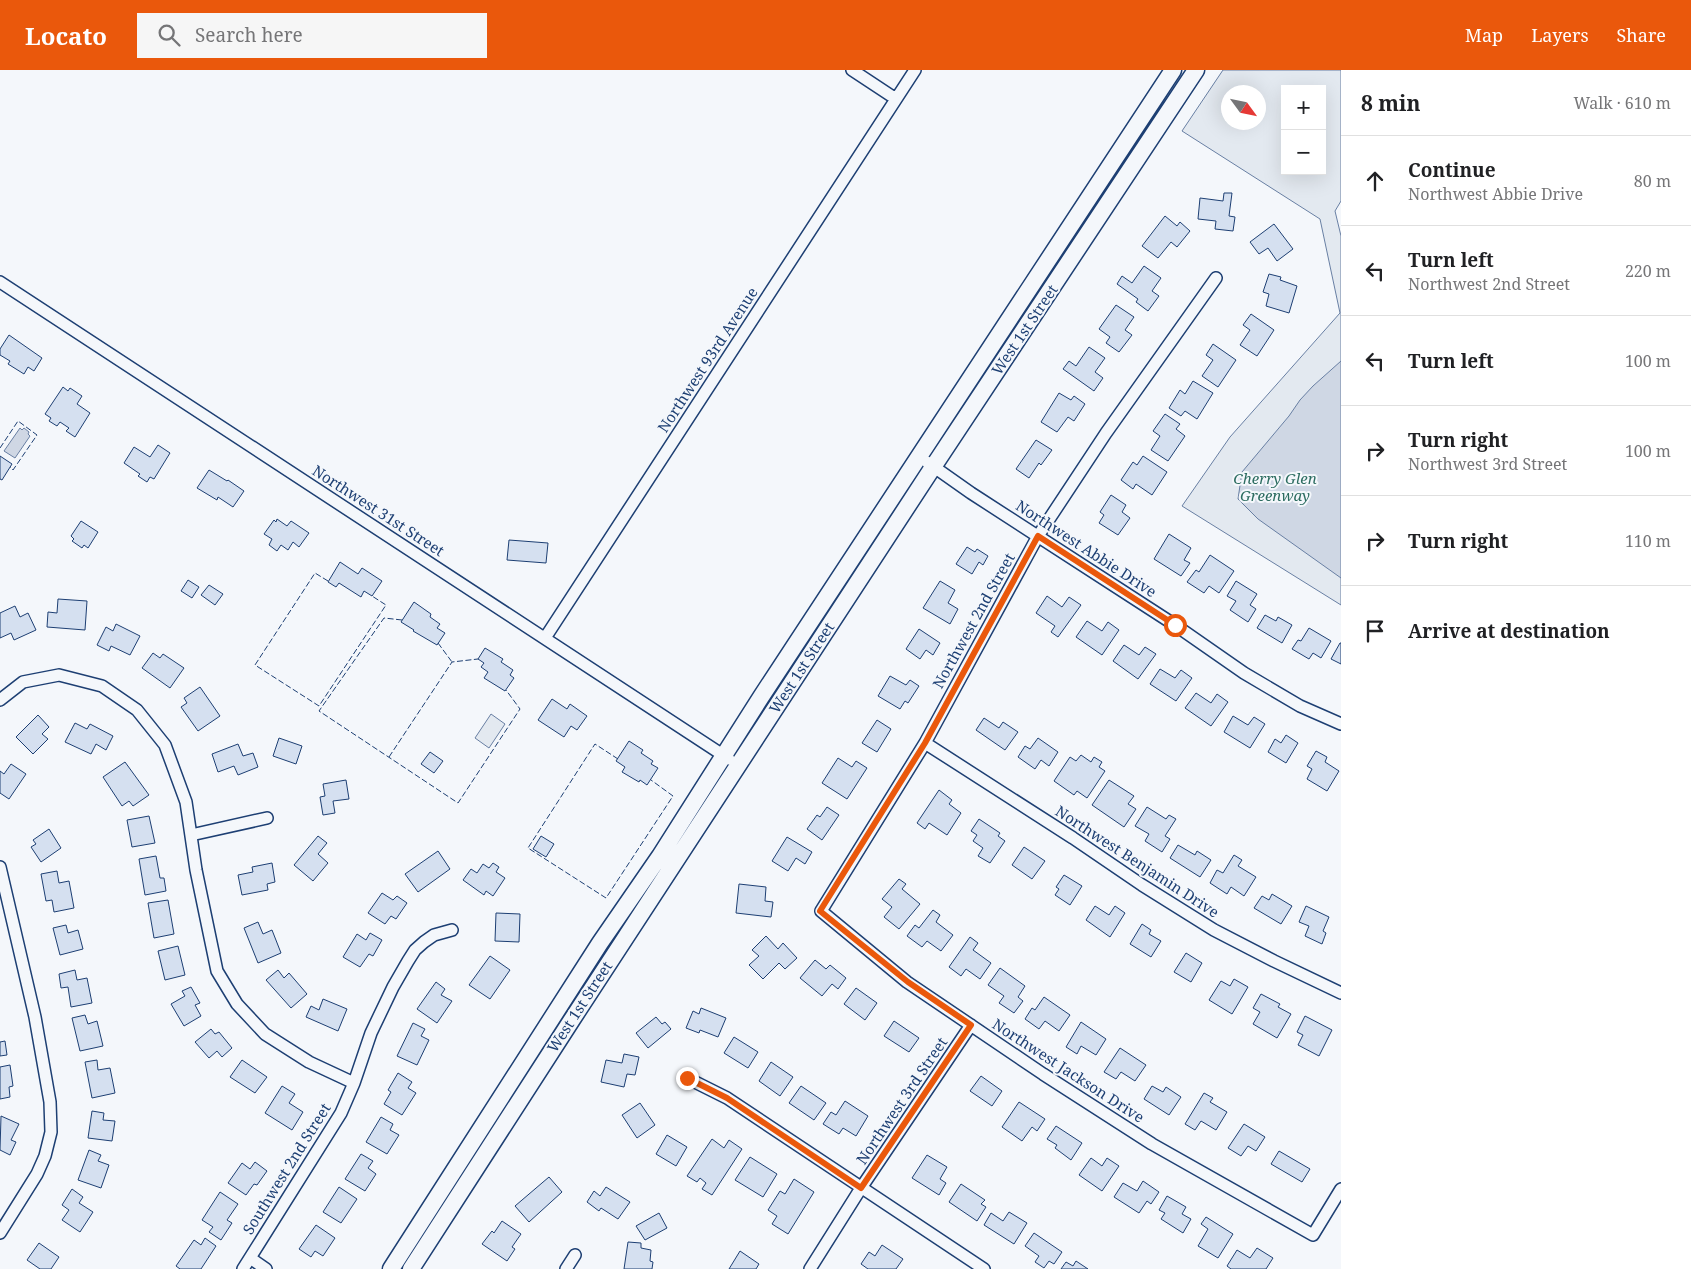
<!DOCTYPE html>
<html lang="en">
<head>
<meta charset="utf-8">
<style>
  body { margin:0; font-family:"Noto Serif",serif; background:#f6f6f6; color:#202124 }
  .controls { position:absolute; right:15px; top:15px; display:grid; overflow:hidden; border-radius:0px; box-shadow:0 5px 20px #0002 }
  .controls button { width:45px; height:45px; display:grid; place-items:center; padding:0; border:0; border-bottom:1px solid #e0e0e0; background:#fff; color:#202124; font:25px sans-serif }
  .compass { position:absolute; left:1221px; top:15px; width:45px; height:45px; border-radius:50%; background:#fff; box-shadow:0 5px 20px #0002; rotate:123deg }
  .stop { position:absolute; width:15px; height:15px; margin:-11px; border:4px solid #ea580c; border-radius:50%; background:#fff }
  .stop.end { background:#ea580c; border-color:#fff; box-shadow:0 1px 5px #0008 }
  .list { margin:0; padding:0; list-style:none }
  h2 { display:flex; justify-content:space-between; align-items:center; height:65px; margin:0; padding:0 20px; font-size:21px }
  h2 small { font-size:16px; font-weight:400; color:#757577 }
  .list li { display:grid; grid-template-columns:32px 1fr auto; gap:15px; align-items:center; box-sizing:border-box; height:90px; padding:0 20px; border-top:1px solid #e0e0e0 }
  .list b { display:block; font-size:19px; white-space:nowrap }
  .list p { margin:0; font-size:16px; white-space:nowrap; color:#757577 }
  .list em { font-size:16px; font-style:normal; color:#757577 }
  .icon { flex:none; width:28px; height:28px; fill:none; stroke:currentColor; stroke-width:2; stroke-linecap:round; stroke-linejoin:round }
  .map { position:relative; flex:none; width:1341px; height:1199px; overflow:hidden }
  header { display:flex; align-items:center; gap:30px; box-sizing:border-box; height:70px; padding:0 25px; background:#ea580c; color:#fff }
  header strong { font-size:24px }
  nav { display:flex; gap:28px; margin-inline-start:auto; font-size:18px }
  .search { width:350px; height:45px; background:#f6f6f6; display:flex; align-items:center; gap:12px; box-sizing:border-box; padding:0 18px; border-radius:0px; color:#757577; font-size:19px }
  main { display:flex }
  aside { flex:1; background:#fff }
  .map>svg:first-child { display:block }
  .green { fill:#e3e9f0; stroke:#687fa3; fill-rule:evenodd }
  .water { fill:#cfd7e4; stroke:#687fa3 }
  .building { fill:#d5e0f0; stroke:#1d3f73 }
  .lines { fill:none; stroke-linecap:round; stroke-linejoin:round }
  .minor-casing { stroke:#1d3f73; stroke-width:14 }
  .secondary-casing { stroke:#1d3f73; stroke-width:19 }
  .minor { stroke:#f4f7fb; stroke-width:11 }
  .secondary { stroke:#f4f7fb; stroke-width:16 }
  .fence { stroke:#1d3f73; stroke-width:1; stroke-dasharray:6 2.5; stroke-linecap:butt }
  .route { stroke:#ea580c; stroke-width:6 }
  .labels { text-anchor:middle; stroke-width:4; stroke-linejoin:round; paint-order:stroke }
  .street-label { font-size:15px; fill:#1d3f73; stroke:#f4f7fb }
  .park-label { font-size:15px; font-style:italic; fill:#2c6c60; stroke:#f4f7fb }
</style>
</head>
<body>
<header>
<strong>Locato</strong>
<div class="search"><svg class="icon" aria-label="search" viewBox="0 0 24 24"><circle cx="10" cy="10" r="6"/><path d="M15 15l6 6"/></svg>Search here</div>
<nav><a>Map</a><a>Layers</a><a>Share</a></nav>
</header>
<main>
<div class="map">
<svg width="1341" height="1199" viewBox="0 0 1341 1199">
  <rect width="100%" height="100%" fill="#f4f7fb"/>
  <path class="green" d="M1223,0H1341V131L1335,141L1341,166V535L1182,436L1230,367L1340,243L1320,149L1182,61ZM1285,19H1322V101H1285ZM1228,22H1258V52H1228Z
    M491,644L505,654L489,678L475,668Z"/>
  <path class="water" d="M1341,291V508L1258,449L1238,429L1242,402L1289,346L1300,330L1313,316Z
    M20,358L22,360L24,358L29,362L28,364L30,366L15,388L4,381Z"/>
  <path class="building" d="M1224,123H1232L1229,146L1235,147L1233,161L1215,159L1216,151L1198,149L1200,128L1223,131Z
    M1165,146L1177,156L1180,152L1190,161L1177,177L1171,172L1158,188L1142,176Z
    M1274,154L1293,179L1277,191L1268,178L1259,184L1250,172Z
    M1144,196L1161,208L1152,221L1159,226L1148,241L1136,232L1138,229L1117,214L1122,206L1132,213Z
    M1269,204L1281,207L1280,210L1297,216L1289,243L1266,236L1269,224L1263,222Z
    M1116,235L1134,247L1125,260L1132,265L1119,282L1106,273L1110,267L1099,259Z
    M1251,244L1274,260L1257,286L1240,275L1250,260L1243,255Z
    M9,265L42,288L34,301L28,297L24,304L8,294L10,291L0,285V279Z
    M1213,274L1236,290L1218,317L1202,306L1213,290L1206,285Z
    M1089,277L1105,288L1095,302L1103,308L1094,321L1063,299L1069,291L1076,296Z
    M1193,311L1213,323L1197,349L1185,341L1181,346L1169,338L1180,320L1185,324Z
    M63,317L68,321L70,318L82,326L77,334L90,343L75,367L66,361L69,358L60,352L57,356L49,351L51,348L45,344Z
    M1059,323L1071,330L1074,326L1085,334L1074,351L1068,347L1057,362L1041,352Z
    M1165,344L1180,354L1176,359L1185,366L1168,391L1151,380L1160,366L1153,361Z
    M1036,370L1052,380L1041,395L1039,393L1029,408L1016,399Z
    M158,375L170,383L154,409L150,407L147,412L138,406L140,404L124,393L134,377L150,387Z
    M0,386L12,394L2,410L0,409Z
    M1143,386L1167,402L1152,425L1136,414L1133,419L1121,410L1133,392L1137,395Z
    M209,400L227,411L228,410L244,421L233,437L218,427L217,430L197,418Z
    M1111,425L1126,435L1122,442L1130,448L1118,465L1099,453L1104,445L1100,442Z
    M277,449L287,456L291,451L309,463L299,477L293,472L288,480L281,475L277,481L269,475L272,469L264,464L274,450L276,452Z
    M81,451L98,462L88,478L84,475L82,478L72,471L74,469L71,466Z
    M1169,464L1191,478L1184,490L1190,493L1181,506L1154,489Z
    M509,470L548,473L546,493L507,490Z
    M967,477L975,482L977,479L988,486L983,495L979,492L972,504L956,494Z
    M1210,485L1234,501L1219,523L1209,516L1204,523L1187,512L1196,500L1199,502Z
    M340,492L358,504L362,498L382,511L372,526L364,521L361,527L339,513L336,517L328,512Z
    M188,510L199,517L192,528L181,521Z
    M940,511L955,520L948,533L958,539L950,554L923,538Z
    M1236,511L1257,524L1250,535L1256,539L1248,552L1230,540L1236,531L1227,526Z
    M209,515L223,524L215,535L201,525Z
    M1047,526L1062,537L1069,527L1081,535L1058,567L1051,562L1055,556L1036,543Z
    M58,529L87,531L85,560L47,557L48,542L57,543Z
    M414,532L431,544L430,547L440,554L437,558L445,563L437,575L413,561L414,560L401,552Z
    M15,536L20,547L28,543L36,560L14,570L11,563L0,568V543Z
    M1265,545L1276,551L1278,547L1292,555L1282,573L1257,558Z
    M1087,551L1102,561L1108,552L1119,560L1102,585L1076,567Z
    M116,554L140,566L130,585L111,576L109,581L97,575L106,557L113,561Z
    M1309,558L1331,571L1321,588L1313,583L1309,589L1292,579L1298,570L1301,571Z
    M919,559L940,573L933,585L926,580L920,589L906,579Z
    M1340,573H1341V594L1331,589Z
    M1124,575L1139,585L1145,577L1156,584L1138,609L1113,591Z
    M485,578L503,589L501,592L513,600L510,605L514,608L505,621L484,608L488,602L481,597L484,593L478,589Z
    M153,583L160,588L163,584L184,598L170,618L142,598Z
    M1160,599L1175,608L1181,600L1192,608L1176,631L1150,614Z
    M890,606L906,615L910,610L919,616L908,633L905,631L900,639L878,626Z
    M200,617L220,646L198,661L181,637L187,633L184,628Z
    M1196,623L1211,633L1217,624L1228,632L1211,656L1185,638Z
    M552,629L567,639L570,634L587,646L577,660L571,656L564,667L538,650Z
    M38,645L49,657L42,664L48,669L33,684L16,667Z
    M1233,646L1248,655L1254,647L1265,654L1250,678L1224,662Z
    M984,648L999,658L1003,652L1018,662L1005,680L976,660Z
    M877,650L891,659L877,682L862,673Z
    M75,653L87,659L90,654L113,666L106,680L96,674L91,684L65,672Z
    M1286,665L1298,673L1286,693L1268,682L1275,669L1281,673Z
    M279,668L302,676L296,694L273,686Z
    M1038,668L1058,682L1049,696L1041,690L1035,699L1018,687L1025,676L1030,679Z
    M629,671L643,680L641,683L653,691L651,694L658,698L647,715L640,710L639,712L622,702L625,697L616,691Z
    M238,674L243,686L253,683L258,697L238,705L234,696L218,702L212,684Z
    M1316,681L1327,687L1325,692L1339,701L1327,721L1307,709L1312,699L1307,696Z
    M430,682L443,691L434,703L421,694Z
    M1081,685L1091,692L1094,687L1102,692L1099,697L1105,701L1087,728L1077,721L1074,725L1054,711L1070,687L1076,691Z
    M838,688L852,697L856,691L867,698L847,729L822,713Z
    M125,692L149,725L133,736L129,731L122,736L103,707Z
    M11,694L26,704L9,729L0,723V701L4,704Z
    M346,710L349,729L333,731L335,743L323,745L320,727L325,726L323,714Z
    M1109,710L1134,726L1128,734L1136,739L1124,757L1092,735Z
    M939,720L952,730L949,734L961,743L947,765L929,753L925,759L917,753Z
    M827,737L839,745L822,770L807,759L817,745L820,747Z
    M1147,737L1166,749L1169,745L1176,749L1165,766L1170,769L1162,782L1145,771L1149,764L1135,756Z
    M149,746L155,773L132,777L127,750Z
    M979,749L1000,763L998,766L1005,771L990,793L978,786L983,778L973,771L977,765L971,761Z
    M49,759L61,778L41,792L31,777L36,774L33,770Z
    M318,766L327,773L318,784L328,793L313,811L294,795Z
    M541,766L554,774L546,787L533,779Z
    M787,767L812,782L805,794L796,788L788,801L772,791Z
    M1178,775L1195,785L1197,781L1211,790L1200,807L1170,788Z
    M1024,777L1045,791L1032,809L1012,795Z
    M438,781L450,799L418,822L405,804Z
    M1234,785L1242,790L1238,796L1256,807L1244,826L1231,817L1227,824L1210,813L1217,800L1223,803Z
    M156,786L160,808H164L166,821L145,825L139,789Z
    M272,793L275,812L267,814L268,820L242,825L238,805L253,802L252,797Z
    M493,793L499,797L496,802L505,808L493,826L486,821L484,825L463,810L471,799L477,803L483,794L489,798Z
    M57,801L59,813L69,811L74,838L54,842L52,830L46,831L41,804Z
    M1064,805L1082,816L1070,835L1055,825L1059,819L1056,817Z
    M899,809L906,814L902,819L920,834L899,859L884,847L892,837L882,829Z
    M739,814L766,817L765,831L773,832L771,847L736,843Z
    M382,823L393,830L397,826L407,833L396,849L391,846L385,854L368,843Z
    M1272,824L1292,836L1281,854L1254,838L1262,826L1269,830Z
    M168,830L174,864L154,868L148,833Z
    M1095,836L1109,845L1115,836L1125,843L1110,867L1086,850Z
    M1306,836L1329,847L1323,861L1326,863L1322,874L1305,866L1309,856L1299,852Z
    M933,840L940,845L936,852L953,865L941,881L927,871L922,877L907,866L915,855L919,858Z
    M496,843L520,844L519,872L495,871Z
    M258,852L263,864L272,860L281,883L258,893L244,858Z
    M1142,854L1151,860L1149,864L1161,871L1151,887L1130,874Z
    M66,855L68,863L78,860L83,879L60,885L53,858Z
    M370,863L382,870L373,886L369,884L360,897L343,887L357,864L366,870Z
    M766,866L778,879L783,873L797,888L785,899L779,893L763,909L749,895L759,886L752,880Z
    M970,867L978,873L973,880L991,893L980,909L966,899L961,906L949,897Z
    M178,876L185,905L165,910L158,881Z
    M1186,883L1202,893L1191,912L1174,902Z
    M490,886L510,900L490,929L469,915Z
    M815,890L826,899L830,895L846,908L838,919L832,914L822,926L800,908Z
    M1000,898L1025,916L1018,927L1023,931L1014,943L999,933L1004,926L988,915Z
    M75,900L77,910L87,908L92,933L71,937L68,917L61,918L59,904Z
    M278,900L284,908L289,903L307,924L291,938L266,910Z
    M1234,909L1248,917L1232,944L1209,930L1221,911L1230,916Z
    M436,912L445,919L441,925L452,931L437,953L417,939Z
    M191,917L200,933L195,935L201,946L184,956L171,934L185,926L182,921Z
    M856,918L877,933L865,950L844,934Z
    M1261,924L1280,934L1278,937L1291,944L1277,968L1253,954L1260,942L1253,938Z
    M1044,927L1070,945L1059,961L1045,951L1039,959L1025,949L1032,938L1035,940Z
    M323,929L347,939L338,961L306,947L311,936L319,940Z
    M701,938L726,948L718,967L700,960L699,963L686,958L693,941L699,944Z
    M85,945L88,954L97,951L103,976L80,981L72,948Z
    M1305,946L1332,960L1319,986L1298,975L1303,965L1297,962Z
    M656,947L662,954L665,952L671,959L648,978L636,963Z
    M894,951L919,968L909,982L884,966Z
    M1081,952L1106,969L1096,985L1081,976L1077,984L1066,977Z
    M413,953L425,959L421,966L429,970L417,995L397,986Z
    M211,959L215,964L219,962L232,978L222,987L217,981L209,988L195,972Z
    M734,967L758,982L748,998L724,983Z
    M5,971L7,985L0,986V972Z
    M1120,978L1146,995L1135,1011L1121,1002L1116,1009L1104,1002Z
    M624,984L639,987L635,1005L627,1004L624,1017L601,1012L606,990L622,993Z
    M97,990L98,1000L110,998L115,1023L92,1028L85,992Z
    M242,990L267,1007L255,1023L230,1007Z
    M771,992L793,1007L780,1026L759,1011Z
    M10,995L13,1016L9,1017L10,1027L0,1029V997Z
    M398,1003L412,1012L408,1018L416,1023L402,1045L384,1034L391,1022L388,1020Z
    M981,1006L1002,1021L992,1036L970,1021Z
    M282,1016L295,1024L289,1033L303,1042L292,1060L265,1043Z
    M801,1016L826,1033L814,1050L789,1033Z
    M1152,1016L1163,1022L1166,1017L1181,1027L1169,1045L1144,1029Z
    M1204,1023L1213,1028L1210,1032L1227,1042L1216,1060L1201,1051L1195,1060L1185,1054Z
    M845,1031L868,1046L856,1066L843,1058L839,1064L823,1054L831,1042L836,1045Z
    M1019,1032L1045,1049L1037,1061L1032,1057L1022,1071L1002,1057Z
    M640,1033L655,1055L637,1068L622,1045Z
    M92,1041L104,1043L103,1050L115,1051L112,1071L88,1068Z
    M1,1046L19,1054L11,1070L16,1072L10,1085L0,1080Z
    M381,1047L393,1054L390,1060L399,1065L387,1084L366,1072Z
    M1244,1054L1265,1067L1256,1081L1248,1076L1241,1086L1228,1078Z
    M1056,1056L1082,1073L1071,1090L1055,1078L1057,1075L1047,1069Z
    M667,1065L687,1077L676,1096L656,1084Z
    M712,1069L724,1078L729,1070L742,1079L712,1125L702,1119L706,1113L700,1108L697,1112L687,1106Z
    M89,1080L101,1085L98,1091L109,1095L101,1118L78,1110Z
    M1279,1081L1310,1099L1302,1112L1271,1094Z
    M361,1084L373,1091L368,1098L376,1104L365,1121L345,1109Z
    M927,1085L947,1097L940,1109L946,1113L939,1125L912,1108Z
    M750,1087L777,1104L763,1127L735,1110Z
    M1091,1088L1102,1096L1107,1088L1119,1096L1102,1121L1079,1105Z
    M255,1092L267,1101L257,1115L254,1114L246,1125L228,1113L242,1093L250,1099Z
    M549,1107L562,1122L529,1152L515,1136Z
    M794,1109L814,1122L788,1164L772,1154L777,1146L768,1140L780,1121L785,1124Z
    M1143,1111L1159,1122L1151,1134L1147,1131L1139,1143L1114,1127L1123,1113L1137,1121Z
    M961,1114L985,1130L981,1134L986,1137L977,1151L949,1132Z
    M339,1117L357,1129L341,1153L323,1142Z
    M606,1117L630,1132L618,1149L601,1138L599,1141L587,1132L594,1121L600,1126Z
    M72,1119L83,1127L79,1133L93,1142L80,1162L62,1150L69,1140L62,1135Z
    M220,1122L238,1134L227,1150L232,1153L221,1170L209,1162L213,1157L202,1150Z
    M1167,1126L1186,1137L1182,1144L1191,1149L1183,1163L1161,1149L1165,1143L1159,1140Z
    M1009,1142L1027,1153L1014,1174L984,1155L991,1143L1003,1151Z
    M659,1143L667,1158L645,1170L636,1156Z
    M1206,1147L1233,1164L1218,1188L1198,1176L1208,1159L1201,1154Z
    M502,1151L521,1164L512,1177L515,1179L507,1191L482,1174L492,1161L494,1163Z
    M316,1155L335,1168L323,1186L315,1181L311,1187L299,1179Z
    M1034,1163L1062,1182L1054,1194L1049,1191L1044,1198L1035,1192L1039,1186L1025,1176Z
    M205,1168L216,1176L201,1199H180L176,1196L194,1170L201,1175Z
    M628,1172L641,1173V1178L651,1180L650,1191L653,1192L652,1199H624Z
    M39,1173L59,1187L51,1199H40L27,1190Z
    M882,1175L903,1189L896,1199H868L861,1194L869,1182L875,1186Z
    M1257,1178L1273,1188L1266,1199H1231L1227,1196L1237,1180L1250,1188Z
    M740,1181L759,1194L756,1199H729Z
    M1076,1191L1088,1199H1061L1066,1192L1073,1196Z"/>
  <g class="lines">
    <g class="minor-casing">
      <path id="minor" d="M852,0L896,29
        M1216,208L1106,363L1038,466L925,673L821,841L907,912L1043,1004L1152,1074L1313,1165L1341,1119
        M0,212L729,689
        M927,392L971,423L1175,555L1244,603L1300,636L1341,654
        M545,568L915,0
        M0,630L23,612L59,605L102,616L137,640L165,675L186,732L196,800L217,901L237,934L265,964L309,992L354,1013
        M925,673L1073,768L1142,815L1214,860L1274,891L1341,923
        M191,765L267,748
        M0,797L35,947L50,1032L51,1062L45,1086L37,1104L0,1163
        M687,1008L727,1028L984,1199
        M250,1188L266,1199
        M243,1199L341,1043L354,1013L371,963L393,917L408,891L415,880L424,872L434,865L452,860
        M566,1199L575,1185
        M810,1199L861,1118L971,955"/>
    </g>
    <g class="secondary-casing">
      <path id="secondary" d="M391,1199L600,873L660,786L761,627L1173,0
        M411,1199L573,948L933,397L1196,0"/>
    </g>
    <use href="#minor" class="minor"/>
    <use href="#secondary" class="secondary"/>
    <path class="fence" d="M0,378L18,351L37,365L13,400L10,397
      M328,511L315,503L255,595L319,636L386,535L372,526
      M402,550L384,548L319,641L458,733L520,639L506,620
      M438,573L452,592
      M389,687L452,592L478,589
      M618,689L595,674L528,778L606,828L673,726L651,710"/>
  </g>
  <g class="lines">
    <path class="route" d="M687,1008L727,1028L861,1118L971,955L908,912L820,841L925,673L1038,466L1175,555"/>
  </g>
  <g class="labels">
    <g class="street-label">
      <text transform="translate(1025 260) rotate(-56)" y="5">West 1st Street</text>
      <text transform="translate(708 290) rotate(-57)" y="5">Northwest 93rd Avenue</text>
      <text transform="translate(378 441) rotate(33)" y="5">Northwest 31st Street</text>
      <text transform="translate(1086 479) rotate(33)" y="5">Northwest Abbie Drive</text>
      <text transform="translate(974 551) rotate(-61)" y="5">Northwest 2nd Street</text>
      <text transform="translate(802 598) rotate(-57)" y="5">West 1st Street</text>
      <text transform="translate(1137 792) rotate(33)" y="5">Northwest Benjamin Drive</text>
      <text transform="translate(580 937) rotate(-57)" y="5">West 1st Street</text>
      <text transform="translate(1068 1001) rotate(33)" y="5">Northwest Jackson Drive</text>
      <text transform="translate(902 1031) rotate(-56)" y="5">Northwest 3rd Street</text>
      <text transform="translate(287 1099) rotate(-58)" y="5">Southwest 2nd Street</text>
    </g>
    <g class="park-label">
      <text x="1275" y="414">Cherry Glen<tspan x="1275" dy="17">Greenway</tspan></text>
    </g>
  </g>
</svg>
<div class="controls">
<button>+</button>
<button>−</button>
</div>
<svg class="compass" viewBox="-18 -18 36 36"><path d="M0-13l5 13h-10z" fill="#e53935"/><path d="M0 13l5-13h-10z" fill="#757577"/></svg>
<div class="stop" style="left:1175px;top:555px"></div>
<div class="stop end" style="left:687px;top:1008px"></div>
</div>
<aside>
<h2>8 min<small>Walk · 610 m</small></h2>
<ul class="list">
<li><svg class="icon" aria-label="ahead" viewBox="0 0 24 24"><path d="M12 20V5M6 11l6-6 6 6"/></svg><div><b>Continue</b><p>Northwest Abbie Drive</p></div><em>80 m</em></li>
<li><svg class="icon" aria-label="left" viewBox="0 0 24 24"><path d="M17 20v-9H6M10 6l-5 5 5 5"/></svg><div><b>Turn left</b><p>Northwest 2nd Street</p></div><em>220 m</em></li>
<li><svg class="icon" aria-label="left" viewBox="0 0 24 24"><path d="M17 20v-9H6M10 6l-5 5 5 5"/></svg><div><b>Turn left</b></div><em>100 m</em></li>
<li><svg class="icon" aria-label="right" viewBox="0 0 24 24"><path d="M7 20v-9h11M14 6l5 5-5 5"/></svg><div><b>Turn right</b><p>Northwest 3rd Street</p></div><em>100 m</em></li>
<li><svg class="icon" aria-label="right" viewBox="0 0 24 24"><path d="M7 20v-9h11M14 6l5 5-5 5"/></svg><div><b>Turn right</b></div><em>110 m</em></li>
<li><svg class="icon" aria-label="arrive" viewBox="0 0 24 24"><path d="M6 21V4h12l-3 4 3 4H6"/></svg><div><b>Arrive at destination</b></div></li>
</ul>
</aside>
</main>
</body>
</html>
